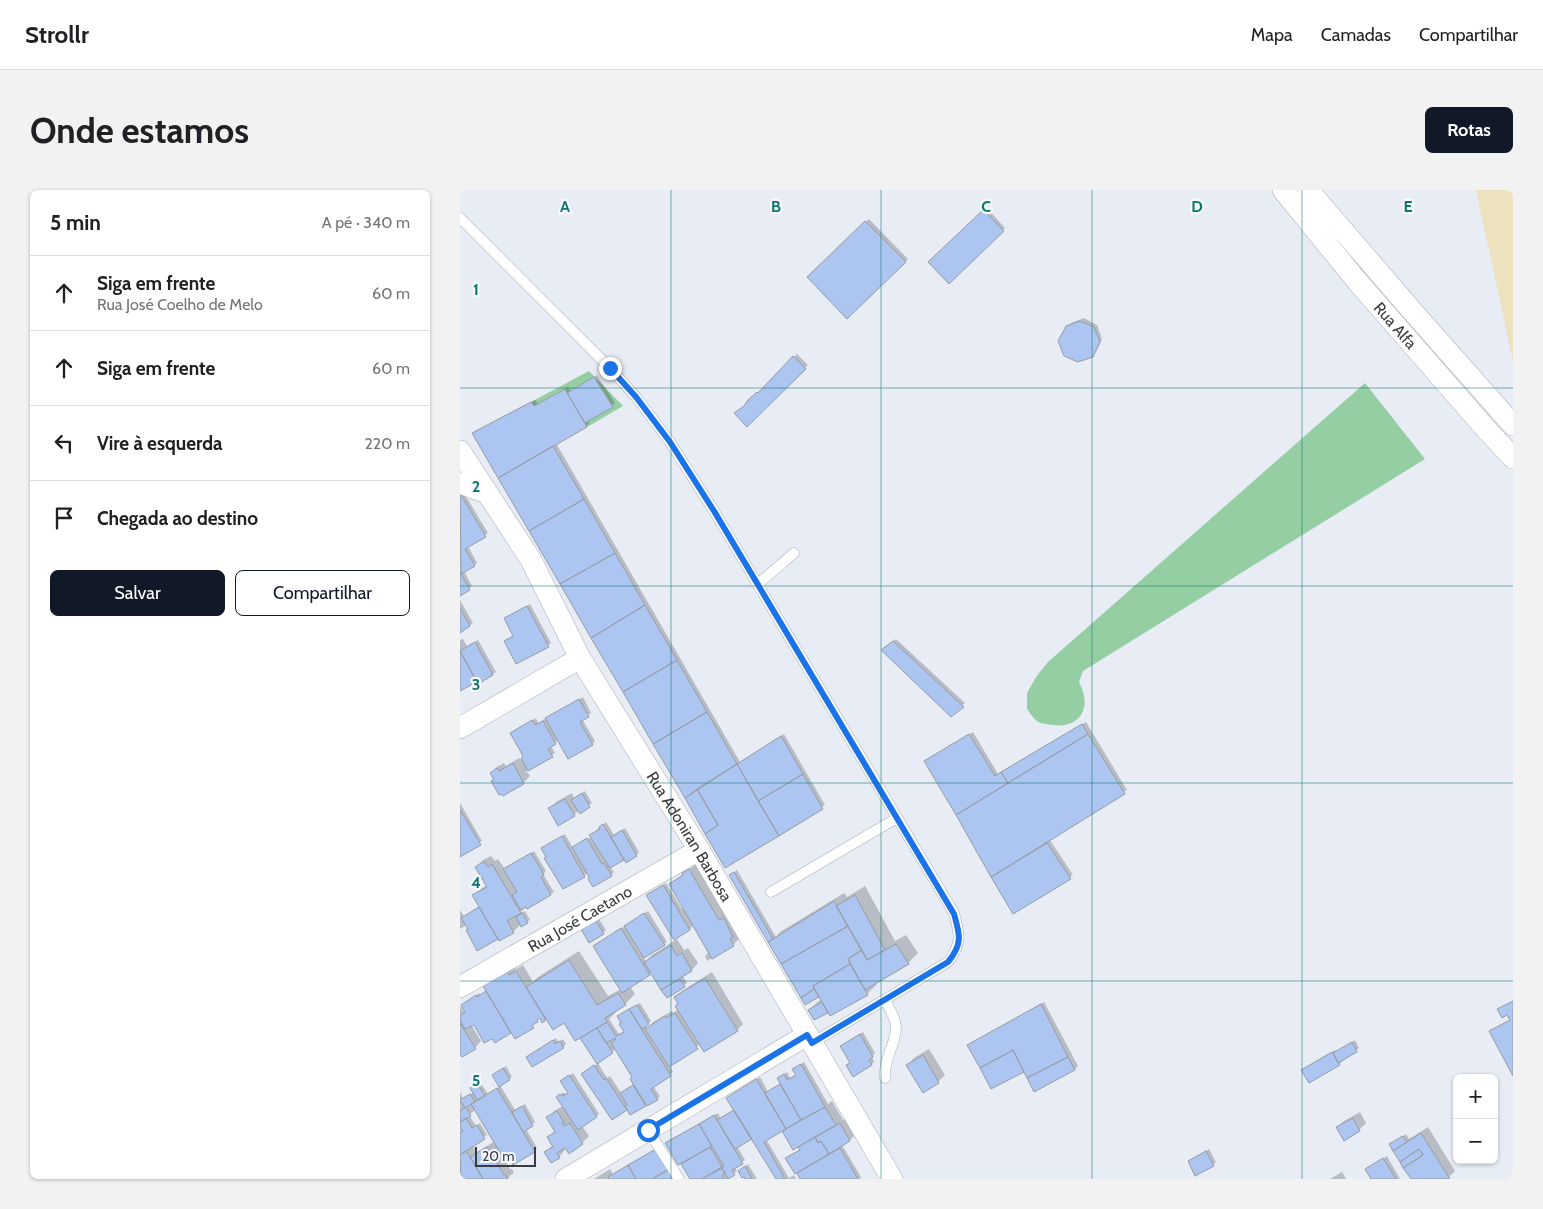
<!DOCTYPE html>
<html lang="pt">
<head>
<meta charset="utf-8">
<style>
  body { margin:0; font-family:Cabin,sans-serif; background:#f2f2f2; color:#202124 }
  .controls { position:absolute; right:15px; bottom:15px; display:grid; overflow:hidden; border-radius:8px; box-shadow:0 1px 4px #0004 }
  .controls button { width:45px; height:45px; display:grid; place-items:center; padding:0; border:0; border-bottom:1px solid #e0e0e0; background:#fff; color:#202124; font:25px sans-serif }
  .scale { position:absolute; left:15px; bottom:12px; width:61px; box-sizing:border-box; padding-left:5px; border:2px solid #393b3e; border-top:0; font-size:14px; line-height:18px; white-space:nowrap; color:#393b3e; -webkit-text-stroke:4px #f6f9fe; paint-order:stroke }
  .stop { position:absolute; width:15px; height:15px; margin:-11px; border:4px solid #1a73e8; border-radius:50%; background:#fff }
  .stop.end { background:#1a73e8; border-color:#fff; box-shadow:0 1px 5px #0008 }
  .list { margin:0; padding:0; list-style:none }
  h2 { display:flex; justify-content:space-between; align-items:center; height:65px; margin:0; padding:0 20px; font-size:21px }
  h2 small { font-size:16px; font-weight:400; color:#757577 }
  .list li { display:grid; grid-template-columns:32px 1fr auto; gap:15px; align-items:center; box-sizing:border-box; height:75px; padding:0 20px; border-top:1px solid #e0e0e0 }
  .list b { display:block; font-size:19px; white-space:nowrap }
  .list p { margin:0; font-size:16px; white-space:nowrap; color:#757577 }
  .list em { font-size:16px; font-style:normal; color:#757577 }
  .actions { display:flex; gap:10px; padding:15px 20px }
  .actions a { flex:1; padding:11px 0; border:1px solid #111827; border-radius:8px; text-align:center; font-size:18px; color:#111827 }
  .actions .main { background:#111827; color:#fff }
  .icon { flex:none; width:28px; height:28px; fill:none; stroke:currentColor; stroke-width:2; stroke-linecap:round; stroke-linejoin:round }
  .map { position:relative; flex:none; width:1053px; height:989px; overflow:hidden; border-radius:8px }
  header { display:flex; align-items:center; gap:30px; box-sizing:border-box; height:70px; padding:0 25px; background:#fff; border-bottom:1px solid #e0e0e0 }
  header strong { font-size:24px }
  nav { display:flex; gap:28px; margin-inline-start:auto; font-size:18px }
  .intro { display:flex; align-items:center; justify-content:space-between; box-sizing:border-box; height:120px; padding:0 30px }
  h1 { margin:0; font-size:35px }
  .button { padding:12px 22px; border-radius:8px; background:#111827; color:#fff; font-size:18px; font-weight:700 }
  main { display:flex; gap:30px; padding:0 30px }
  aside { flex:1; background:#fff; border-radius:8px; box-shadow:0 1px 4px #0004 }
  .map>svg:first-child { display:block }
  .green { fill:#96cea4 }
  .sand { fill:#ece2bd }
  .shadow { fill:#0003; fill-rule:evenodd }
  .building { fill:#acc5f1; stroke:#979ca4 }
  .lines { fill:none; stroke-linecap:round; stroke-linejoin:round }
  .service-casing { stroke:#aaafb7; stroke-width:11 }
  .minor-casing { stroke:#aaafb7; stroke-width:22 }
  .service { stroke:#fff; stroke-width:10 }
  .minor { stroke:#fff; stroke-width:21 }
  .route { stroke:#1a73e8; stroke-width:6 }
  .grid { fill:none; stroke:#0f766e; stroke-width:1; stroke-opacity:0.55 }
  .labels { text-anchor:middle; stroke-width:4.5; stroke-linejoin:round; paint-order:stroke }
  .street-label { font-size:16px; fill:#393b3e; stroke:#f6f9fe }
  .grid-label { font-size:16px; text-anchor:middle; font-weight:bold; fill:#0f766e; stroke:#f6f9fe; stroke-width:4.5; stroke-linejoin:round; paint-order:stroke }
</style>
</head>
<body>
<header>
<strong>Strollr</strong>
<nav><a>Mapa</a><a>Camadas</a><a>Compartilhar</a></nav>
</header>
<div class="intro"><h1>Onde estamos</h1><a class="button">Rotas</a></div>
<main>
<aside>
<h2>5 min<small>A pé · 340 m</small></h2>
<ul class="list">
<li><svg class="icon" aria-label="ahead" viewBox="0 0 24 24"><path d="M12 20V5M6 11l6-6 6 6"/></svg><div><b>Siga em frente</b><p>Rua José Coelho de Melo</p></div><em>60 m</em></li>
<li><svg class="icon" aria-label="ahead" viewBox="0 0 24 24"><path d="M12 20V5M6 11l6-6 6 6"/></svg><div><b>Siga em frente</b></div><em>60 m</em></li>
<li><svg class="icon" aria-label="left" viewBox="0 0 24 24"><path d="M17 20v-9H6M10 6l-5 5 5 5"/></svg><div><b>Vire à esquerda</b></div><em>220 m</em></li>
<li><svg class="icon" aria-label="arrive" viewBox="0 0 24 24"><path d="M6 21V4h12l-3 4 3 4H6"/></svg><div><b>Chegada ao destino</b></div></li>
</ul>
<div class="actions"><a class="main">Salvar</a><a>Compartilhar</a></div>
</aside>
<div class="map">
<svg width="1053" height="989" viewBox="0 0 1053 989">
  <rect width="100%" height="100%" fill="#e7ecf5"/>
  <path class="green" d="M129,181L163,216L127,237L125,233L152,217L134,187L107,203L104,199L74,216L71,212Z
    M905,193L965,269L623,481L619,492C632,516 622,539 592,535C587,534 581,534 577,531C573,528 570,523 567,519V503L576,487L588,472Z"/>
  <path class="sand" d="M1016,0H1053V171Z"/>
  <path class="shadow" d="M527,18L545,38L489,92L470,72Z
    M409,29L448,69L387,127L349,87Z
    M624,128L637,135L642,149L636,162L632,165L607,136L611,133Z
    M337,164L348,175L287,236L289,211L300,200H301L314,186L315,187Z
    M137,185L155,213L128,230L129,233L127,236L96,253L280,572L324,544L365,615L265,676L14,243L17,240L75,210L78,214L108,197L110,201Z
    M1,298L28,343L8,356L17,373L4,381L12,396L0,404V299Z
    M0,410L13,433L0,442Z
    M70,414L91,453L57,473L45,451L54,445L48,426Z
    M3,449L7,456L18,450L36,482L33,484L17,490L0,500V450Z
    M436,449L505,513L491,525L425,457Z
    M123,507L131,523L122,529L135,551L132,554L99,549L91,556L95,563L66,581L70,586L63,593L32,591L35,589L31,583L38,576L44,573L46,576L59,568L61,570L65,566L55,541L76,528L78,533Z
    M626,532L667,600L590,650L613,685L553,722L466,571L513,542L538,584Z
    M125,601L132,613L120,622L119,620L114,625L89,619L96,612L112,603L114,608Z
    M0,613L22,651L0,665Z
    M146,632L154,645L165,638L179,662L176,665L164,668L150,676L154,682L151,685L131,687L128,682L124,686L87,667L85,656L105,644L113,658L133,646L131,645Z
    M74,661L86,681L83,684L94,702L91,704L67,716L58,724L65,721L70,730L67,732L61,734L53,742L40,750L9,739L7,735L0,739V720L4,726L20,716L14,706L20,699L28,695L17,677L23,670L31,666L35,671L38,669L45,679Z
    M236,674L280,748L273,755L247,771L245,766L249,762L234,735L230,739L214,748L188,705L206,693L222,719L224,718L210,694Z
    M277,680L316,747L320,742L384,703L387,707L405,696L435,751L446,745L458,763L448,773L416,792L417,794L407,804L354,828L349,820L361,809L359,806L345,813L271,685Z
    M188,721L207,752L183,767L186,771L192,765L217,749L224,760L228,758L238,773L232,780L222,785L227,793L207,807L192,782L170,796L175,804L165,814L156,820L157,821L149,829L159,844L165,841L161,824L180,813L191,831L185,836L187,839L193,832L212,821L213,823L219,819V814L215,807L222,801L252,782L283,834L277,840L240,854L209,875L213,882L193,896L200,906L197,909L171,923L167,918L152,928L123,884L138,873L147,888L150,886L161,903L174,894L173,887L156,859L152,862L121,847L104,831L87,828L83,831L80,827L72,836L51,842L35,851L14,833L11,834L21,851L15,858L0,864V816L4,822L6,821V812L19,803L21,805L27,801L25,796L54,776L56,779L63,775L73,792L78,787L119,761L148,806L161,799L134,756Z
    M139,729L146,740L143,743L123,739Z
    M584,812L618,876L615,879L575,900L565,881L531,897L509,855Z
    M403,842L415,863L412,867L414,872L412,874L391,872L385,853Z
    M96,848L98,852L103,849L106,854L103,857L71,864Z
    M895,850L899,858L879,874L843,880L875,860L876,861Z
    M469,859L485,885L478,892L464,901L448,875L454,868Z
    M344,872L368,914L372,911L383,930L387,927L396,944L390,950L382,955L401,987L400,989H341L330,966L341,959L327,937L306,949L329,988L334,985L336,989H317L292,948L277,956L285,970L275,977L277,981L267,988L268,989H232L210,950L258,923L260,928L275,920L271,905L300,887L308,902L321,893V886L327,882L330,888L337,884V877Z
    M46,876L52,887L40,895L55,920L65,914L75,932L66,939L77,958L54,973L50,966L45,970L50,979H52L54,982L47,989H2L0,985V902L3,908L14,902V895L20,892L28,904L40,896L33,885ZM16,919L35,951L17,962L12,955L27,945L20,933L16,936L9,925Z
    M113,883L139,924L122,936L129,946L122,953L103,958L105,960L99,967L85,962L93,955L89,947L96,940L88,928L94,921L103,916L98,907L103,902L105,904L109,902L105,888Z
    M900,922L906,933L899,940L877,937L884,931Z
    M968,937L995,981L987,989H952L934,952L946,944L949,949Z
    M199,957L217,989H134L150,979L153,984Z
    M749,959L756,972L753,975L729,971Z
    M927,966L940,989H913L907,979Z
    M288,974L297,989H286L279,981Z
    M882,982L886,989H870Z"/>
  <path class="building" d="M523,20L544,41L489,94L468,72Z
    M405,31L446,72L387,129L347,87Z
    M620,131L634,137L640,152L633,167L618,172L604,166L598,151L606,136Z
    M333,166L346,179L287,237L274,223L284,216L287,211H289L288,210L297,202L298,203Z
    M134,187L153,217L125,233L107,203Z
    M105,199L127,237L38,288L12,243L71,212L74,216Z
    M93,256L124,309L69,341L38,288Z
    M0,303L26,347L5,359L15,376L1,384Z
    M124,309L155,363L100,394L69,341Z
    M155,363L185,415L131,448L100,394Z
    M0,382L10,400L0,406Z
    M185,415L217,470L163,502L131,448Z
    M67,416L89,457L56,474L44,451L53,446L44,428Z
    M0,418L10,436L0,443Z
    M433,451L504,517L491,527L421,460Z
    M15,452L33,485L18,494L0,461Z
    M0,461L17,492L0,501Z
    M217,470L247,522L193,554L163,502Z
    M119,509L129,527L120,532L133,555L108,569L85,528Z
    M247,522L277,574L225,608L193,554Z
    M72,530L75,535L83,531L96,554L88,559L93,567L68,581L61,568L63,566L50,543Z
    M622,534L628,544L548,593L541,582Z
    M509,544L535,586L541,582L548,593L496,625L464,571Z
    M628,544L665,604L531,687L496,625Z
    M321,546L343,584L298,611L277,574Z
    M53,573L64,594L43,606L41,604L39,605L31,591L34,590L30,583L37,578L39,581Z
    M277,574L319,646L265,678L245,644L258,635L237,599Z
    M343,584L363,619L319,646L298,611Z
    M237,599L258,635L245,644L225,608Z
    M122,603L130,617L120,624L111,610Z
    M105,609L115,626L98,636L88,618Z
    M0,620L21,655L0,667Z
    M143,634L164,670L150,678L129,645L140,639L139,637Z
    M162,640L177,666L166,673L151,647Z
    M102,646L125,687L103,699L84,668L86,667L81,658Z
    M127,648L142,674L144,673L152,686L133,697L128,689L129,687L112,657Z
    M587,653L611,689L553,724L531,687Z
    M71,663L84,685L81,687L91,705L67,719L66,717L61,720L52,705L57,702L43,679Z
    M24,671L28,677L32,674L61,723L47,731L54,743L39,751L12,705L27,697L15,677Z
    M229,679L259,730L264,728L273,747L270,749L274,756L252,769L209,694L223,685L222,683Z
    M274,682L313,749L308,752L269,685Z
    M203,695L230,740L214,750L186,705Z
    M395,705L425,760L407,770L376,716Z
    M374,711L388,736L321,774L308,752Z
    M19,717L38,749L17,761L6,740L8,739L1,728Z
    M62,723L68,733L61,737L56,727Z
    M184,723L205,755L184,768L164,736Z
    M136,731L144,744L129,753L121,739Z
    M388,736L402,760L388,769L390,774L353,796L354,799L341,808L321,774Z
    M161,738L190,785L162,803L133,756Z
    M436,754L449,774L405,800L388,769L402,760L407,770Z
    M211,755L217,766L222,763L232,781L201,800L184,772Z
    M109,770L137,815L158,803L166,815L145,828L147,832L115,851L104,833L93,840L66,797Z
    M390,774L408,805L370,826L353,796Z
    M56,781L86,830L82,833L80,828L77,830L78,832L72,835L74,838L55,849L23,796L47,782L49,785Z
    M245,788L278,841L244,862L215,816L218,814L214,807Z
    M220,789L225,797L207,808L201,800Z
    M354,799L359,807L345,815L341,808Z
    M26,801L51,843L35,853L32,849L24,853L14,835L5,839L0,830V825L5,822L1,815L16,805L17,807Z
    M1053,811V886L1029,841L1050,830L1047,825L1042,828L1037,819Z
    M362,812L368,823L354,830L348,820Z
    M581,814L608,867L567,888L553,860L520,878L507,855Z
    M177,815L189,834L182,839L169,819Z
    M169,819L211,886L191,899L198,910L187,916L170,889L172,887L151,853L156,849L155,848L146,853L137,838L147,832L156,846L164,842L159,834L161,833L157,826Z
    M215,823L238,859L209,877L185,839L205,826L206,828Z
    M0,833L16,859L2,867L0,865Z
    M137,838L153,863L137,874L120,848Z
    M400,844L413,867L409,870L412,875L393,887L386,875L390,873L380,856Z
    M93,850L95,854L100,851L104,858L72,877L66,867Z
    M892,852L897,862L878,873L873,863Z
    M553,860L564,882L531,899L520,878Z
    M872,862L880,875L849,893L841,880Z
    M463,865L479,893L463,903L446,875Z
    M608,867L615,880L574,902L567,888Z
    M341,874L365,917L341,930L317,888L324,884L327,890L336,885L332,879Z
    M134,875L144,890L146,888L167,920L152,930L121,884Z
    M43,878L50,890L39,897L32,885Z
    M109,885L137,927L118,940L96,907L100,904L102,906L108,903L100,891Z
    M296,889L326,939L304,952L325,989H316L266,908Z
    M17,893L25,906L17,910L10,898Z
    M320,894L341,930L326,939L305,903Z
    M173,895L186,916L170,925L165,916L167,915L160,903Z
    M37,898L75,962L53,975L49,968L45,971L11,914Z
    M10,904L15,912L5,918L0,910Z
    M62,916L73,936L63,942L52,922Z
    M6,917L11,926L0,932V921Z
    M365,917L376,935L333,960L322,941Z
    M274,920L292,949L275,959L257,930Z
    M97,921L104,932L102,933L104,936L110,933L123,954L109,964L105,958L97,963L100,968L91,973L84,962L93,957L87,947L95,942L86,927Z
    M254,925L283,974L272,980L275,985L268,989L262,978L264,976L239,934Z
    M6,928L12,938L17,935L25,949L0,965V943L3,941L0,937V932Z
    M893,928L900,941L884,951L876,937Z
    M380,933L390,951L369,964L361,951L358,953L355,947Z
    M239,934L252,956L218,975L205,953Z
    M961,943L990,989H951L943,978L963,965L959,959L940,972L933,961Z
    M943,946L947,952L933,961L929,954Z
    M355,947L358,953L361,951L369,964L335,984L325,968L340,960L338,957Z
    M27,957L44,985L45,984L48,989H23L10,967Z
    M250,957L262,977L242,989H230L221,974Z
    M380,958L398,989H340L337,983Z
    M196,959L208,980L192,989H176L168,975Z
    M959,959L963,965L943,978L940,972Z
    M6,961L10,967L23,989H1L0,965Z
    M746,961L754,976L735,986L728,971Z
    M923,968L936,989H911L905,979Z
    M168,975L176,989H149L148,987Z
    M285,976L292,989H285L284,987L282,988L278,981Z
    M262,978L265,983L262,985L264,989H242Z
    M208,980L213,989H192Z"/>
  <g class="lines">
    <g class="service-casing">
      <path id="service" d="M0,28L150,178L176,207L210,252L254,321L494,723C500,745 502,754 488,772L352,853
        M298,394L334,363
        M311,702L437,628
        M425,810C428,816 433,824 435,831C440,848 423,868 425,888
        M188,940L219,989"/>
    </g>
    <g class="minor-casing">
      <g id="minor">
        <path id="s1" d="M823,0L897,91L1026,239L1053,268"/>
        <path d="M848,0L954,123L1053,235"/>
        <path id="s2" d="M0,261L71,370L120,468L239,660L432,989"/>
        <path d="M0,293L27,303"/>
        <path d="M0,538L120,468"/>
        <path id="s3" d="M0,797L239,660"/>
        <path d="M106,989L347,845"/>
      </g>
    </g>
    <use href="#service" class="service"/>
    <use href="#minor" class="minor"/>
  </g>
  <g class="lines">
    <path class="route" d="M150,178L176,207L210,252L254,321L494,724C500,745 503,754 488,772L352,853L347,845L188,940"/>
  </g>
  <path class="grid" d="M211,0V989M421,0V989M632,0V989M842,0V989M0,198H1053M0,396H1053M0,593H1053M0,791H1053"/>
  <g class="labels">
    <g class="street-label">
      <text dy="6" stroke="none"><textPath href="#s1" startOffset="176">Rua Alfa</textPath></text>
      <text dy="6" stroke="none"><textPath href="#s2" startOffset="449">Rua Adoniran Barbosa</textPath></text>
      <text dy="6" stroke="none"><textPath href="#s3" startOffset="138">Rua José Caetano</textPath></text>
    </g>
  </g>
  <g class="grid-label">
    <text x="105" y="22">A</text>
    <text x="316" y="22">B</text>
    <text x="526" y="22">C</text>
    <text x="737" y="22">D</text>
    <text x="948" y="22">E</text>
    <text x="16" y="105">1</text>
    <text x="16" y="302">2</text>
    <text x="16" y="500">3</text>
    <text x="16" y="698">4</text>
    <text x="16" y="896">5</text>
  </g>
</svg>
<div class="controls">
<button>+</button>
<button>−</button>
</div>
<div class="scale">20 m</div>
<div class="stop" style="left:188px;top:940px"></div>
<div class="stop end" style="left:150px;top:178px"></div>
</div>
</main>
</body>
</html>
